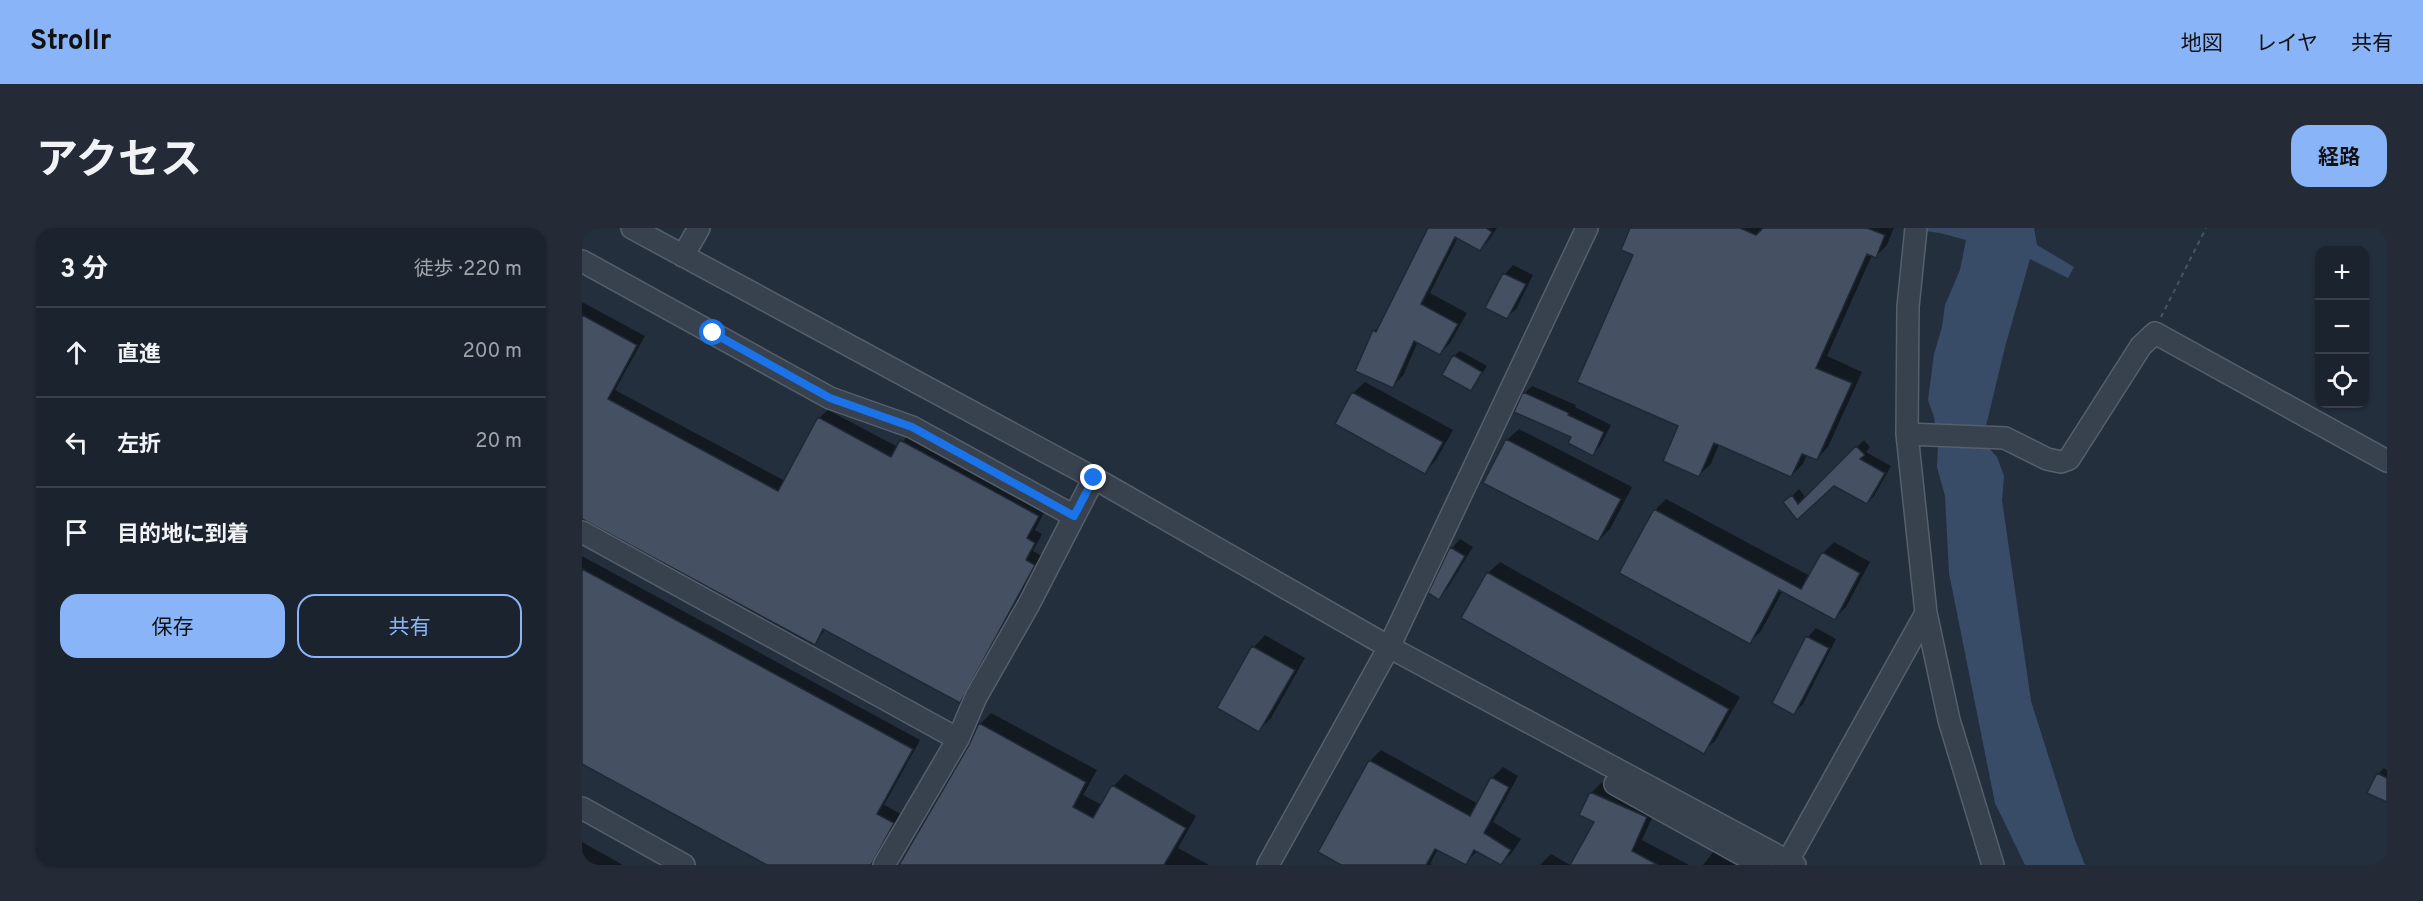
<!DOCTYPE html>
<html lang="ja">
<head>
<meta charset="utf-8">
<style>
  body { margin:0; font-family:Overpass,"Noto Sans JP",sans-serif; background:#242b36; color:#f1f3f6 }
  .controls { position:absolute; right:18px; top:18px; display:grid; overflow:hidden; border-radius:12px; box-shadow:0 2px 4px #0004 }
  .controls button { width:54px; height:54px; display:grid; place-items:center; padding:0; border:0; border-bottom:2px solid #39404a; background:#1b232e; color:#f1f3f6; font:30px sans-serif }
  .stop { position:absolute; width:18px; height:18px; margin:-14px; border:4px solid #1a73e8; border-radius:50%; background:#fff }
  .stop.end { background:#1a73e8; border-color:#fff; box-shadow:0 2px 6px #0008 }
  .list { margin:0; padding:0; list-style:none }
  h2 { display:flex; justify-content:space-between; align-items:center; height:78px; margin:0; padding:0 24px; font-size:26px }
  h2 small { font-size:20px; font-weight:400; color:#a0a4aa }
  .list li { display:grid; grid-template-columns:39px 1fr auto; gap:18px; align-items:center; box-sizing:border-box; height:90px; padding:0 24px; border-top:2px solid #39404a }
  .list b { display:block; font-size:22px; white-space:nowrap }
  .list em { font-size:20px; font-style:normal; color:#a0a4aa }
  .actions { display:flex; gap:12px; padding:18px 24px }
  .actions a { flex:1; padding:14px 0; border:2px solid #8ab4f8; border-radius:18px; text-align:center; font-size:21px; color:#8ab4f8 }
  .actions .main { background:#8ab4f8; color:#111 }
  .icon { flex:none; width:33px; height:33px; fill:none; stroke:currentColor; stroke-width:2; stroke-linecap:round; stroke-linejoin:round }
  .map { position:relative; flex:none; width:1805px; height:637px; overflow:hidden; border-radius:18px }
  header { display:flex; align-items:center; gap:36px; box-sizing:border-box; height:84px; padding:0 30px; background:#8ab4f8; color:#111 }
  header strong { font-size:28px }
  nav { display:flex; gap:33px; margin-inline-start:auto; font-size:21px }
  .intro { display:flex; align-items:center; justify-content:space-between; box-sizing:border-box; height:144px; padding:0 36px }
  h1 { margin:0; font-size:42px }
  .button { padding:15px 27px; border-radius:18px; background:#8ab4f8; color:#111; font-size:21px; font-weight:700 }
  main { display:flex; gap:36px; padding:0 36px }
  aside { flex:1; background:#1b232e; border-radius:18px; box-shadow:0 2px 4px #0004 }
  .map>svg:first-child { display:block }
  .water { fill:#394c67 }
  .shadow { fill:#0007 }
  .building { fill:#455162; stroke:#1f2835; stroke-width:1.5 }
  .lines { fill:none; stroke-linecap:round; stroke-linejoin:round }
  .minor-casing { stroke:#565f6c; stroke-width:24 }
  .path { stroke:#44595c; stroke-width:2; stroke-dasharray:4.5 4.5; stroke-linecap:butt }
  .minor { stroke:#38414e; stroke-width:21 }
  .route { stroke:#1a73e8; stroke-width:8 }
</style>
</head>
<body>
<header>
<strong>Strollr</strong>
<nav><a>地図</a><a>レイヤ</a><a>共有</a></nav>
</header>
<div class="intro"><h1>アクセス</h1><a class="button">経路</a></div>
<main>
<aside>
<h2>3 分<small>徒歩 · 220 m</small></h2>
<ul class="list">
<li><svg class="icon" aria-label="ahead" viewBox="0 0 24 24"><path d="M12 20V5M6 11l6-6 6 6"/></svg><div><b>直進</b></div><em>200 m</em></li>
<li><svg class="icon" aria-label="left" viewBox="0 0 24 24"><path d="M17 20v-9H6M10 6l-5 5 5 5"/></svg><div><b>左折</b></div><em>20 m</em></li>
<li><svg class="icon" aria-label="arrive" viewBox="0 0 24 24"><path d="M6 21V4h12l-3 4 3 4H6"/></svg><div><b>目的地に到着</b></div></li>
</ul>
<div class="actions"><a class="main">保存</a><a>共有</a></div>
</aside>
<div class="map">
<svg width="1805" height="637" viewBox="0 0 1805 637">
  <rect width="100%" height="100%" fill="#242f3e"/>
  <path class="water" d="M1322,0H1452L1455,17L1492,39L1486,50L1448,31L1423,119L1403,202L1404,217L1415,229L1422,248L1420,272L1449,473L1493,612L1503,637H1443L1413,575L1367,345L1363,268L1355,239L1356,217L1352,189L1346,172L1352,126L1360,99L1363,77L1378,42L1384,12L1358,5Z"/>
  <path class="shadow" d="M848,0H915L908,11L898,21L876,9L848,65L885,85L868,115L858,125L836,113L821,148L810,158L792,103L800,96Z
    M1050,0H1312L1305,17L1294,28L1290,27L1245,128L1280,144L1246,219L1235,231L1225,226L1221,236L1209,248L1137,216L1129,236L1117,247L1098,197L1053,27Z
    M931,37L951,47L934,81L925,89L923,46Z
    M0,74L63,108L33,162L203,253L237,190L246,182L316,219L328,205L465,279L453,302L460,306L451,323L460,328L386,465L377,473L244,401L232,416L0,288Z
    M878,123L905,138L889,162L872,128Z
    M783,154L871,202L854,232L843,244L771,165Z
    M950,158L994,177L993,179L1029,197L1018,218L1011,226L943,165Z
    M937,201L1050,259L1028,301L1016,313L925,212Z
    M1282,212L1288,219L1284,224L1309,238L1292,268L1285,275L1251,256L1215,290L1210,268L1217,261L1224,270Z
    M1084,271L1228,348L1241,325L1252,314L1288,334L1264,379L1253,390L1201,362L1179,403L1168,414L1039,344L1073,282Z
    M878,311L891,319L865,361L857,370L870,320Z
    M0,328L338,512L302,577L319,586L292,637H189L0,535Z
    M918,334L1158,469L1133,513L1121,524L906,345Z
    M1234,400L1254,411L1221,476L1212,485L1226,409Z
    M683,407L723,430L689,490L677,502L637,479L672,419Z
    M409,485L515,542L501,567L520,577L532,558L543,546L614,588L596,620L627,637H319L388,518L398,496Z
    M799,522L896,576L910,550L921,539L936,548L911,594L939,611L929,626L918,636L896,622L883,636L856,621L848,636L850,637H762L788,533Z
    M1802,540L1805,542V573L1796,546Z
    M1020,554L1075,578L1060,612L1107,637H1044L1015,593L1009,565Z
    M0,614L41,637H0Z
    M1136,618L1169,637H1121Z
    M969,626L988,637H958Z"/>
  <path class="building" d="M846,0H904L910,4L898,23L873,9L839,76L876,96L858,127L832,113L811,160L773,143L791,102L794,104Z
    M1048,0H1158L1174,7L1181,0H1285L1303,7L1294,30L1285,26L1234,140L1270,155L1235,232L1220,226L1209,249L1132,215L1117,249L1081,233L1096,198L995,154L1051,27L1039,22Z
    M921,45L944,56L925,91L903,80Z
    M0,87L55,117L26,171L196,263L236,189L309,229L318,212L457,288L445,310L453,315L444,332L453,337L378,475L241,401L233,417L0,291Z
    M871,127L900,144L889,163L860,147Z
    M770,164L861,214L843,246L753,196Z
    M941,164L987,185L986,187L1022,204L1011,228L986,215L989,209L932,184Z
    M924,211L1039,271L1016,314L901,255Z
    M1274,218L1283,227L1278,231L1303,245L1285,276L1252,258L1215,292L1201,274L1210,267L1216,276Z
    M1072,281L1219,361L1240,324L1278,345L1253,392L1197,362L1168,416L1037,345Z
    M868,319L883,328L857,372L846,365Z
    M0,341L331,521L295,586L312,595L289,637H185L0,536Z
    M905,344L1147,481L1122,526L879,390Z
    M1224,408L1247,420L1212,487L1190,475Z
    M670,418L713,442L677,504L635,480Z
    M397,495L504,554L491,579L511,590L530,557L604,600L582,637H317L387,517Z
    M787,532L888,588L909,549L927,559L902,605L929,622L919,637L892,622L884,637L853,621L844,637H759L736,624Z
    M1795,545L1805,550V574L1785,565Z
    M1008,564L1065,589L1050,623L1076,637H988L1012,594L997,587Z"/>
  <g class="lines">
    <g class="minor-casing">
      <path id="minor" d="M50,0L512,250L807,419L1213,637
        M1334,0L1326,79L1325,206L1344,385L1367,492L1411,637
        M101,28L117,0
        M0,33L248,170L330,199L492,288
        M1325,206L1423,210L1465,231L1479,234L1487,231L1559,118L1573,105L1805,233
        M0,304L376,511
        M1033,556L1179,637
        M0,580L102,637
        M1206,633L1344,385
        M302,637L376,511L394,469L447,376L512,250
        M686,637L807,419L1005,0"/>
    </g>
    <path class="path" d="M1579,89L1624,0
      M1804,637L1805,635"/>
    <use href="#minor" class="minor"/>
  </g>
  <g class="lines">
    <path class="route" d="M131,105L248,170L330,199L492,288L512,250"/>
  </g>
</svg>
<div class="controls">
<button>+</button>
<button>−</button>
<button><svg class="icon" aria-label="locate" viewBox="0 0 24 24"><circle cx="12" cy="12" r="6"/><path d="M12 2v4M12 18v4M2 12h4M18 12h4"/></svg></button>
</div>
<div class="stop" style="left:131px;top:105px"></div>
<div class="stop end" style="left:512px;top:250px"></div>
</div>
</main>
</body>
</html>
